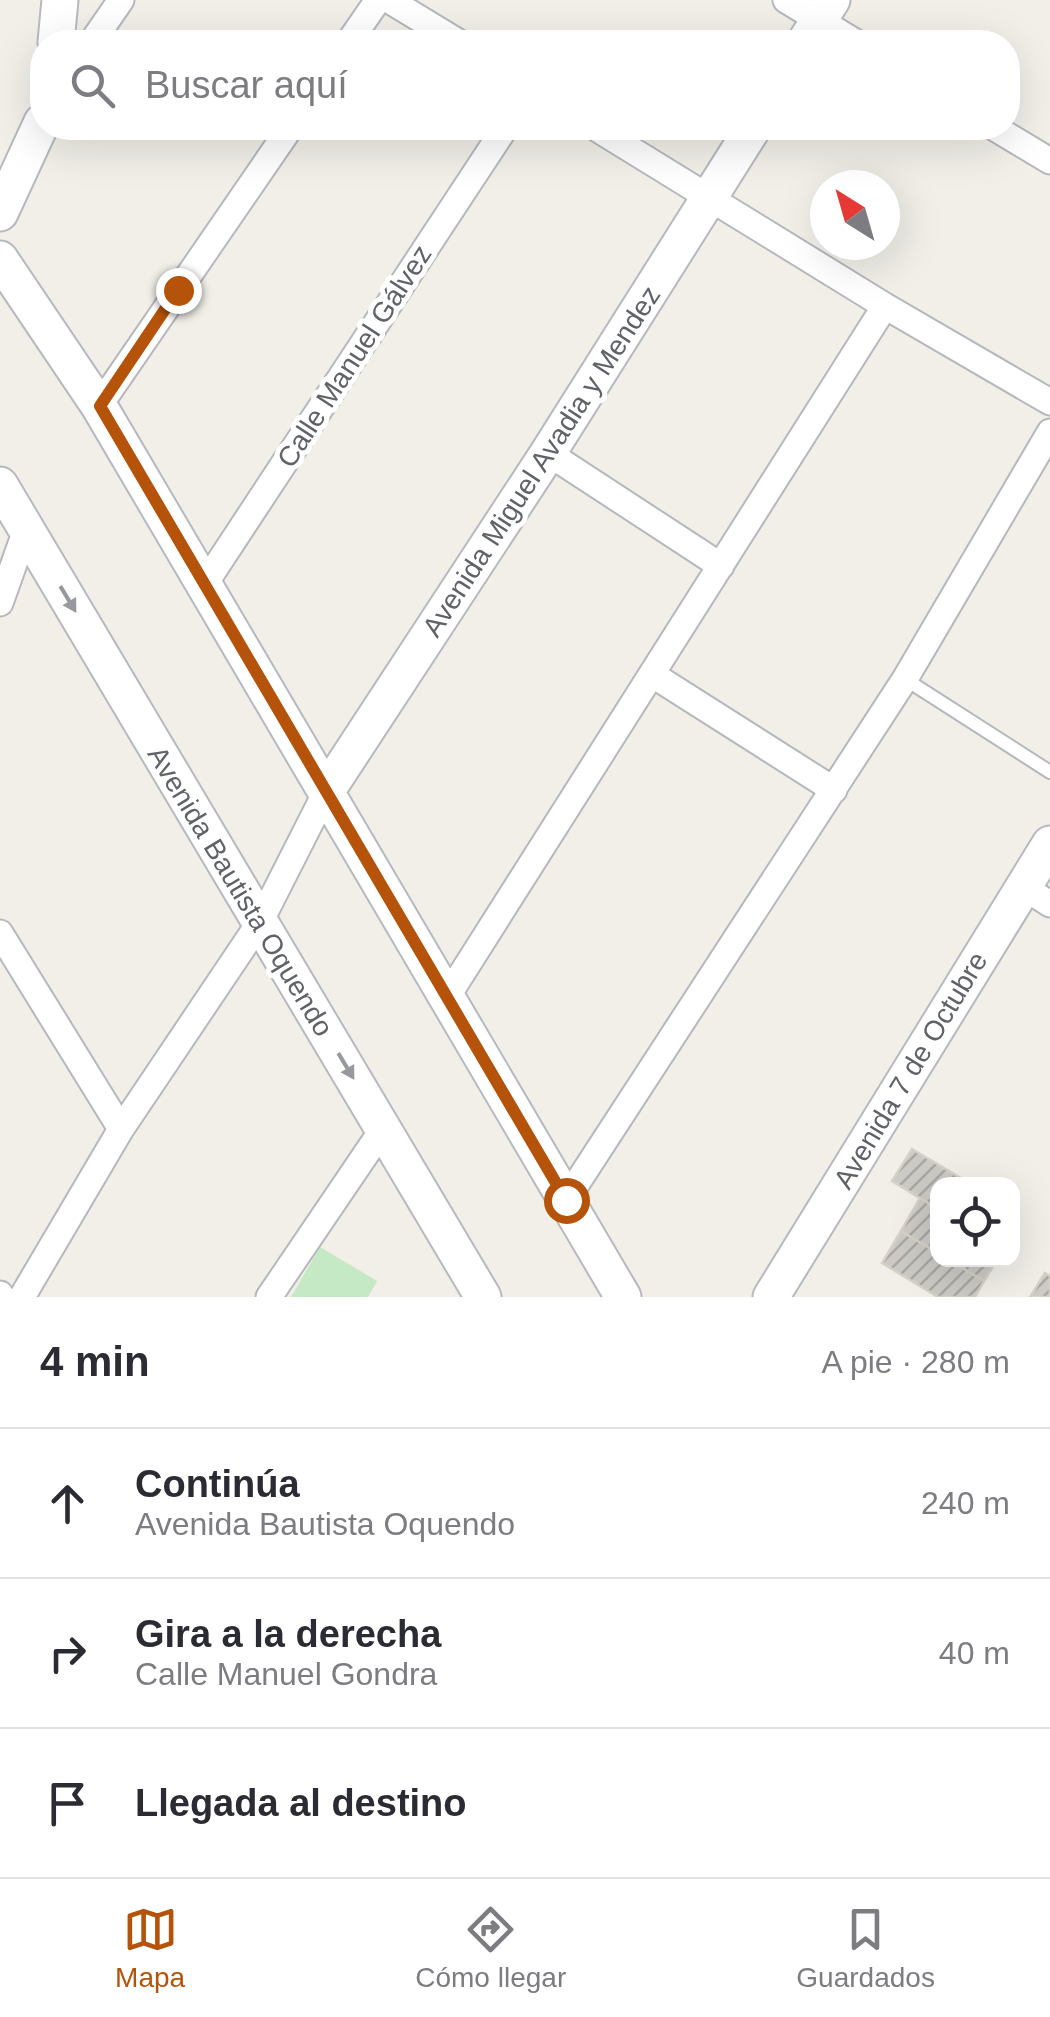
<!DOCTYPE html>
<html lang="es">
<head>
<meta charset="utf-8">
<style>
  body { margin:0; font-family:Arial,sans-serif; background:#f7f7f7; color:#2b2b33 }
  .controls { position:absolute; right:30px; bottom:30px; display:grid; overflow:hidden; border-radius:20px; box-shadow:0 10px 40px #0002 }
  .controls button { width:90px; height:90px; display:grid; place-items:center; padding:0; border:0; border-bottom:2px solid #e1e1e2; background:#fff; color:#2b2b33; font:50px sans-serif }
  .compass { position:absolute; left:810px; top:170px; width:90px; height:90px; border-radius:50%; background:#fff; box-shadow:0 10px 40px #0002; rotate:323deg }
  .stop { position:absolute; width:30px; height:30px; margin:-22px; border:8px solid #b45309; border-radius:50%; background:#fff }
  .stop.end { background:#b45309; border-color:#fff; box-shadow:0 2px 10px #0008 }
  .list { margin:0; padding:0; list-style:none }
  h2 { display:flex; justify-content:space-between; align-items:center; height:130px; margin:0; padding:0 40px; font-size:42px }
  h2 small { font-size:32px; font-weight:400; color:#7c7c81 }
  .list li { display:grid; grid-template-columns:65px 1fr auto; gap:30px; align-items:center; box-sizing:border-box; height:150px; padding:0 40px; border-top:2px solid #e1e1e2 }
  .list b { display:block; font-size:38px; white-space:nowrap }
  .list p { margin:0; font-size:32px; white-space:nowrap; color:#7c7c81 }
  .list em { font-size:32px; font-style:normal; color:#7c7c81 }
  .icon { flex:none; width:55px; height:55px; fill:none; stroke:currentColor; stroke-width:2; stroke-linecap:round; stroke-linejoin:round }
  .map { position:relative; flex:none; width:1050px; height:1297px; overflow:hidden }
  .search { position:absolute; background:#fff; box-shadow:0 10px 40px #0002; left:30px; right:30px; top:30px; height:110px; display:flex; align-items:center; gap:25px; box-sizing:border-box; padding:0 35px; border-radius:40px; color:#7c7c81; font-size:38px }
  .sheet { height:580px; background:#fff }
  nav { display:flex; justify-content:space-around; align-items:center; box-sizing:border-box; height:140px; border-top:2px solid #e1e1e2; background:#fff; font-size:28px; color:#7c7c81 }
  nav a { display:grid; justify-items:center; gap:5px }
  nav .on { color:#b45309 }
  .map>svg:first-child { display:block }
  .grass { fill:#c5e8c5 }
  .building { fill:url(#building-hatch); stroke:#d6d1c6; stroke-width:2.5 }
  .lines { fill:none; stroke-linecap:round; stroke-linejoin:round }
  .lane-casing { stroke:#b5b8bc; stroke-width:16 }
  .street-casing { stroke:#b5b8bc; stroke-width:29 }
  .secondary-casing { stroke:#b6babf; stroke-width:39 }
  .lane { stroke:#fff; stroke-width:12 }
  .street { stroke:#fff; stroke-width:25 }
  .secondary { stroke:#fff; stroke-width:35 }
  .oneway { fill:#979a9d }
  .route { stroke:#b45309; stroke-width:12 }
  .labels { text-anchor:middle; stroke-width:10; stroke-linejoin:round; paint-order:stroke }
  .street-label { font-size:28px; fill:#5f6368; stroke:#fff }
</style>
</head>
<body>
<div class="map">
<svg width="1050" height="1297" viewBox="0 0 1050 1297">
  <defs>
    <pattern id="building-hatch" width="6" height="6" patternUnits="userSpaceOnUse" patternTransform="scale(2.5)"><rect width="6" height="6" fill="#cccac5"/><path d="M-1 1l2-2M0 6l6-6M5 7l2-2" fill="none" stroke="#a9a8a4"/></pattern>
  </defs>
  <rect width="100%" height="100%" fill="#f1efe8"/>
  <path class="grass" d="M320,1247L377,1281L368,1297H291Z"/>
  <path class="building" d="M912,1149L971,1184H938V1209L892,1181Z
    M920,1198L938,1209V1253L901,1231Z
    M901,1231L938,1253V1260H949L984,1281L975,1297H938L882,1263Z
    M949,1260H997L984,1281Z
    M1045,1273L1050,1276V1297H1030Z"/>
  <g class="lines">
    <g class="lane-casing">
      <path id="lane" d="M905,679L1050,772"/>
    </g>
    <g class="street-casing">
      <path id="street" d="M389,0L458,42
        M786,0L855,42
        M92,42L121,0
        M349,42L378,0
        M596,128L885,306L1050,402
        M995,128L1050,161
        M99,406L290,128
        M548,453L721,566
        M204,585L505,128
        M0,603L26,530
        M653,675L834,790
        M1022,886L1050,904
        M0,933L121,1129
        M447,997L885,306
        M566,1200L905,679L1050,432
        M0,1294L2,1297
        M22,1297L121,1129L260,922L326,792
        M269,1297L383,1129"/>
    </g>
    <g class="secondary-casing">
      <path id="secondary" d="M56,42L60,0
        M805,42L832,0
        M0,213L42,122
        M0,259L99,406L623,1297
        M0,485L483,1297
        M326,792L548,453L753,128
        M771,1297L1050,844"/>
    </g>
    <use href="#lane" class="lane"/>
    <use href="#street" class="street"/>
    <use href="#secondary" class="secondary"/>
  </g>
  <defs><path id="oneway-solid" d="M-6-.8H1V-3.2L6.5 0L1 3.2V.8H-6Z" transform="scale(2.5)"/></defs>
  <g class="oneway">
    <use href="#oneway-solid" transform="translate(68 599) rotate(59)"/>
    <use href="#oneway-solid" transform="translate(346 1066) rotate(59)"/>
  </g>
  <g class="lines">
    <path class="route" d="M178,290L100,406L566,1200"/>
  </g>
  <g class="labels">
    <g class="street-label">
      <text transform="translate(354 356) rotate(-57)" y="10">Calle Manuel Gálvez</text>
      <text transform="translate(541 461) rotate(-57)" y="10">Avenida Miguel Avadia y Mendez</text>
      <text transform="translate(241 891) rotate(59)" y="10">Avenida Bautista Oquendo</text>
      <text transform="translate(910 1070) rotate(-59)" y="10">Avenida 7 de Octubre</text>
    </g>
  </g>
</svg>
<div class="controls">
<button><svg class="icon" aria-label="locate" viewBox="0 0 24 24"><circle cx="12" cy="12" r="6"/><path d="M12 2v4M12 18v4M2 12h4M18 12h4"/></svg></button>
</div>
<svg class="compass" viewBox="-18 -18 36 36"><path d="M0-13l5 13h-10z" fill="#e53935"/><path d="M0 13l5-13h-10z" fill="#7c7c81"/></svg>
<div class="stop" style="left:566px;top:1200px"></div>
<div class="stop end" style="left:178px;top:290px"></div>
<div class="search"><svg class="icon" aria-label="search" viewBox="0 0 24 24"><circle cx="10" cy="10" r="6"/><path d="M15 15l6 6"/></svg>Buscar aquí</div>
</div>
<section class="sheet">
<h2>4 min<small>A pie · 280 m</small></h2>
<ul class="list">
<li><svg class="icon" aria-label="ahead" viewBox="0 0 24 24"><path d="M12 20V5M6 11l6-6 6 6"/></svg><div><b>Continúa</b><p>Avenida Bautista Oquendo</p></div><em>240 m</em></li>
<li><svg class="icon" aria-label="right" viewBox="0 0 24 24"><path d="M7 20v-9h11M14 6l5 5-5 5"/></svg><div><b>Gira a la derecha</b><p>Calle Manuel Gondra</p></div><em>40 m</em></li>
<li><svg class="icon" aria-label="arrive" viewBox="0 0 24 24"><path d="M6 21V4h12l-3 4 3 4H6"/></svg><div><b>Llegada al destino</b></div></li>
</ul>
</section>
<nav>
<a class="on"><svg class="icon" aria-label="map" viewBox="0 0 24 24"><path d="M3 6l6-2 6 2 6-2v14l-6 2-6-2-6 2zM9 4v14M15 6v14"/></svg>Mapa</a>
<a><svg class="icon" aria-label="directions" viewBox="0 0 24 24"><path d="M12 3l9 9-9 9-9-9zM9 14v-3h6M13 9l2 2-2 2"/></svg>Cómo llegar</a>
<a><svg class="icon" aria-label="saved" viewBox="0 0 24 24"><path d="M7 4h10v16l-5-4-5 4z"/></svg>Guardados</a>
</nav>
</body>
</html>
